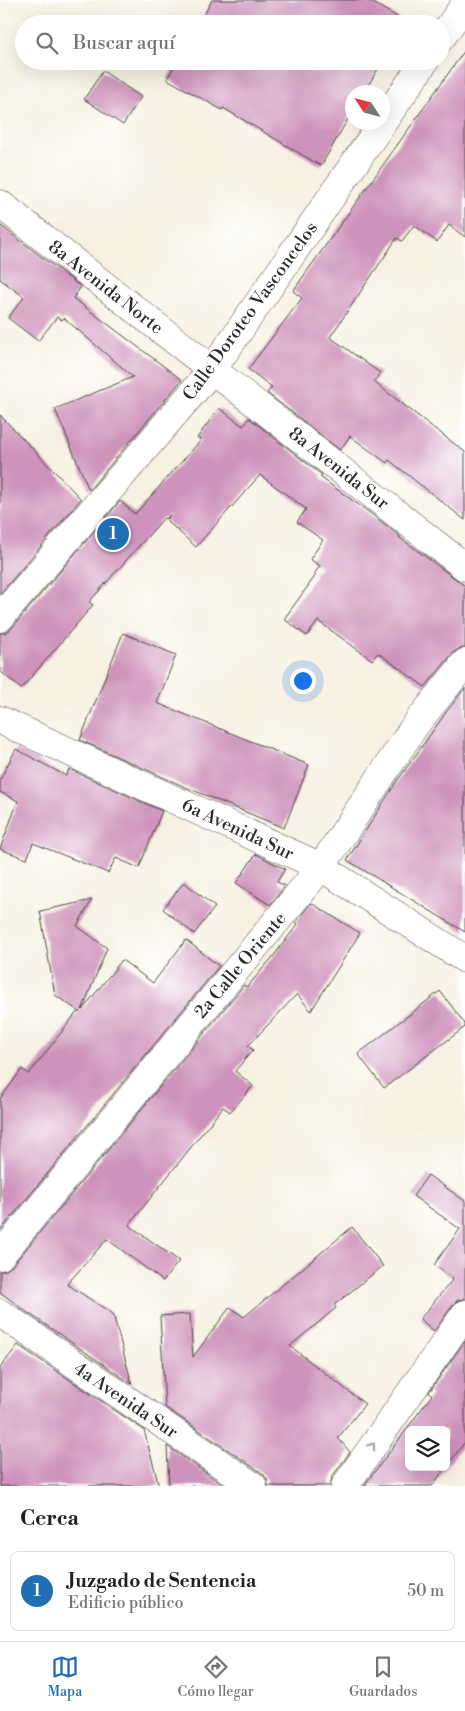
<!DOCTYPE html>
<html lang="es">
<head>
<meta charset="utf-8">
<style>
  body { margin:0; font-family:"Libre Bodoni",serif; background:#f6f6f6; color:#202124 }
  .controls { position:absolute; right:15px; bottom:15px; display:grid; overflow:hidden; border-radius:8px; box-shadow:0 5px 20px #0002 }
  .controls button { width:45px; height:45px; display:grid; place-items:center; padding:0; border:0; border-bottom:1px solid #e0e0e0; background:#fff; color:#202124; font:25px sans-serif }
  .compass { position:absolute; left:345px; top:85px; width:45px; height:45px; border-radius:50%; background:#fff; box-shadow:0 5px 20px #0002; rotate:306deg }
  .you { position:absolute; left:302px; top:680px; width:18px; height:18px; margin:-12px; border:4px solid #fff; border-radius:50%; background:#1a73e8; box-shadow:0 0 0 8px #1a73e833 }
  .badge { display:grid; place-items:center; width:32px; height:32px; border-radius:50%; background:#1f6fb2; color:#fff; font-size:16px; font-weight:700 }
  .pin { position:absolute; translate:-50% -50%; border:2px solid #fff; box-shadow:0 1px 5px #0006 }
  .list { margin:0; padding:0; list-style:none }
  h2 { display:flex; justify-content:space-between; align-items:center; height:65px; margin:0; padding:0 20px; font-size:21px }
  h2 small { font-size:16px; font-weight:400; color:#757577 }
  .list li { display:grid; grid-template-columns:32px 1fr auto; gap:15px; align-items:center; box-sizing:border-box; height:80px; margin:0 10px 10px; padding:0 10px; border:1px solid #e0e0e0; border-radius:8px }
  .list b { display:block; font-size:19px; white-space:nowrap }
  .list p { margin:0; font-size:16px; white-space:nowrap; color:#757577 }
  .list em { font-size:16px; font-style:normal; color:#757577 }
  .icon { flex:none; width:28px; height:28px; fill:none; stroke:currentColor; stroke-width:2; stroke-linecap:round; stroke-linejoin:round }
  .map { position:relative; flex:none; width:465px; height:1486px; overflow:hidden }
  .search { position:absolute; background:#fff; box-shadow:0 5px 20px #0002; left:15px; right:15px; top:15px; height:55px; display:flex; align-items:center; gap:12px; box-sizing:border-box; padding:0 18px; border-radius:28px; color:#757577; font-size:19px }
  .sheet { height:155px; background:#fff }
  nav { display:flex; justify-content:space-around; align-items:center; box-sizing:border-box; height:70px; border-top:1px solid #e0e0e0; background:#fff; font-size:14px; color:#757577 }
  nav a { display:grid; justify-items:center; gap:2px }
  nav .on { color:#1f6fb2 }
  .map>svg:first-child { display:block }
  .building { fill:#ce93ba; fill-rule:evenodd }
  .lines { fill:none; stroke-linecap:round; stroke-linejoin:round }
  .minor-casing { stroke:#4a4946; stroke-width:29 }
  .minor { stroke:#fff; stroke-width:28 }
  .oneway { stroke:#a0a0a0 }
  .labels { text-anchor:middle; stroke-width:4.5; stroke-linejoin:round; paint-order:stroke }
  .street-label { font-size:18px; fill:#2b2b2b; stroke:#fff }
</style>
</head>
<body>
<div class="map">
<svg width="465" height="1486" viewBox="0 0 465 1486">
  <rect width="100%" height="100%" fill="#fff"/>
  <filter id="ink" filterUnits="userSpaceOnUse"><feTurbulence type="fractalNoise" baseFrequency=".02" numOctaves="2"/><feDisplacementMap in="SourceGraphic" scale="10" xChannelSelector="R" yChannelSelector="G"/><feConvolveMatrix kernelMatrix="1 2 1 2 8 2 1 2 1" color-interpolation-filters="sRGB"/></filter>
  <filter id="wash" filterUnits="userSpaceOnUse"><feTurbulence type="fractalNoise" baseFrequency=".0096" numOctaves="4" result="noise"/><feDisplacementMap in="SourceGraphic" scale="20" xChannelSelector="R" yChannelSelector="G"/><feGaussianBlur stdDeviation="1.12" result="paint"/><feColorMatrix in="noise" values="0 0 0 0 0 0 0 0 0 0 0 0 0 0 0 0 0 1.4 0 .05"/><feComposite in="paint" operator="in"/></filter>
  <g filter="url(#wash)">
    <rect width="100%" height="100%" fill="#f7f1e2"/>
    <g id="blocks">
      <path class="building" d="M212,0H368L406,22L405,24H199Z
        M465,50V237L449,225L437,242L414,225L402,241L397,238L330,337L380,373L374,382L465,452V520L389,460L387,463L350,436L340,450L267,393L272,387L248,369L302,298L293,291Z
        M177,61H383L364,92H352V112L321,166L223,108L222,110L167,79Z
        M103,71L141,97L123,125L84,99Z
        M0,225L81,287L73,298L182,380L89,490L55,409L133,377L64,318L62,320L57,317L38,341L8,318L24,297L0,279Z
        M219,408L243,426L249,418L322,475L320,477L370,513L400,536L399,537L465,586V648L459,649L453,653L425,687L378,653L372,660L318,621L307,636L284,619L316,575L314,574L320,566L310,559L323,540L297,522L306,509L260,475L196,547L167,521L170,515L166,519L164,518L89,602L93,605L21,689L0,671V633H6L12,628L120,501L135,514L201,440L197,438Z
        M0,415L81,499L0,594Z
        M123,633L176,655L157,703L309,765L284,828L183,786L80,740Z
        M465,688V932L347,860L395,784L447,711Z
        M16,749L66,776L69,769L162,811L139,868L116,858L108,873L33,843L27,859L0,849L18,801L0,792V779Z
        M256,854L285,869L277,882L285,886L270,905L236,883Z
        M184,882L215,907L194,934L163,909Z
        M92,900L77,926L107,948L82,1010L122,960L153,983L186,940L219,966L0,1231V1099L22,1069L29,1074L77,1012H80L55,995L40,911Z
        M311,903L360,933L311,1011L297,994L248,1046L253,1050L235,1071L253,1086L230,1112L223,1107L129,1225L179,1261L163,1281L107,1239L67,1284L113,1314L132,1384L24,1310L0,1292V1271L6,1270L12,1266L244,985L247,987L272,958L298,924L296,922Z
        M440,991L465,1024V1027L384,1088L358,1054Z
        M428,1175L465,1201V1299L458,1300L453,1305L434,1331L420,1319L453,1279L434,1265L460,1229L413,1196Z
        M352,1227L383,1266L334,1305L336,1308L290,1346L365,1404L338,1438L350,1452L332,1477L330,1486H268L267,1479L262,1473L165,1407L160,1316L190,1314L193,1357L230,1307L244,1317Z
        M465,1341V1442L432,1486H364L432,1395L429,1392ZM409,1430H446V1467H409Z
        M18,1345L144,1430L159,1486H0V1368Z
        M167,1446L225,1486H169Z"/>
    </g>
  </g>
  <g filter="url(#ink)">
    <use href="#blocks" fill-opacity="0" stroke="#4a4946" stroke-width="1"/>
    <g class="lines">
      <g class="minor-casing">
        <path id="minor" d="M441,38L465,4
          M0,204L465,567
          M0,618L212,370L425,61
          M0,720L321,867L465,959
          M0,1256L321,867L416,724L465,663
          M0,1313L253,1486
          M345,1486L465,1314"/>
      </g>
      <use href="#minor" class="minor"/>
    </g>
    <defs><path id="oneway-chevron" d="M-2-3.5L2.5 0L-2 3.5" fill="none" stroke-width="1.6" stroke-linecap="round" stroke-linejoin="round" transform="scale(1.25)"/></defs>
    <use class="oneway" href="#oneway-chevron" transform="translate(372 1446) rotate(-55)"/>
  </g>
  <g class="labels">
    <g class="street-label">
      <text transform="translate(106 287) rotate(38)" y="6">8a Avenida Norte</text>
      <text transform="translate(250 311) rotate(-54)" y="6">Calle Doroteo Vasconcelos</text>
      <text transform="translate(339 468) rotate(38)" y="6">8a Avenida Sur</text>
      <text transform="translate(238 829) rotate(25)" y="6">6a Avenida Sur</text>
      <text transform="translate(240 965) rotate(-50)" y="6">2a Calle Oriente</text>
      <text transform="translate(126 1400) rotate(34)" y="6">4a Avenida Sur</text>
    </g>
  </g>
</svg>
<div class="controls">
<button><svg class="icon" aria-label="layers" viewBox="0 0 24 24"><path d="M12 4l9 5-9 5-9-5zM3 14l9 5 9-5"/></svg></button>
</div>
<svg class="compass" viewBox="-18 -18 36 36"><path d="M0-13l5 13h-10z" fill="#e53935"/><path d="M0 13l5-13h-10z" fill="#757577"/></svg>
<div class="you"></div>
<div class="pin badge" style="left:113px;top:534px">1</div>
<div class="search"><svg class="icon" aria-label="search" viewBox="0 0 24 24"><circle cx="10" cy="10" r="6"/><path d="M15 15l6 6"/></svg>Buscar aquí</div>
</div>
<section class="sheet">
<h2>Cerca<small></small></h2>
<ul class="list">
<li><span class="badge">1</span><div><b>Juzgado de Sentencia</b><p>Edificio público</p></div><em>50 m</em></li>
</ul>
</section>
<nav>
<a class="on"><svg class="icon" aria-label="map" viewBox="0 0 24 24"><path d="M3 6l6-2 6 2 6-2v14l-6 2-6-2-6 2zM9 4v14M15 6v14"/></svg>Mapa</a>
<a><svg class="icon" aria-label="directions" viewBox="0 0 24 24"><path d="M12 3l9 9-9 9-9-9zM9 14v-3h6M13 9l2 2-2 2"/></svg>Cómo llegar</a>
<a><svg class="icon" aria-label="saved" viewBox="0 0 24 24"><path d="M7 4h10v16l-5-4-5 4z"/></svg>Guardados</a>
</nav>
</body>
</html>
